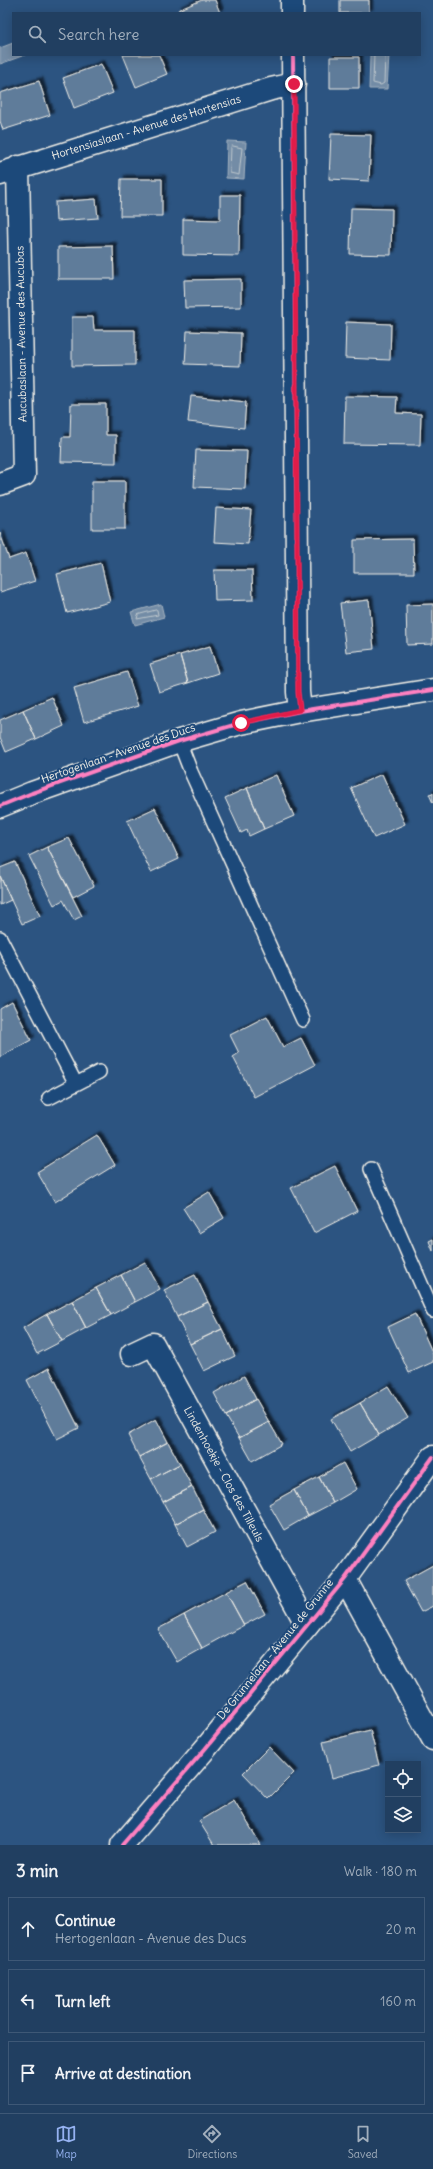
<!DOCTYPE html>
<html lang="en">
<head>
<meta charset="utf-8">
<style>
  body { margin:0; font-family:Delius,sans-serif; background:#294667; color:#f1f3f6 }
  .controls { position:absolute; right:12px; bottom:12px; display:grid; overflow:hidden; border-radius:0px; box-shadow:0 2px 10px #0003 }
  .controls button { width:36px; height:36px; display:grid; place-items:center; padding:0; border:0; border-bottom:1px solid #3e5876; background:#213f61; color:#f1f3f6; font:20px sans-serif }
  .stop { position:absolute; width:12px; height:12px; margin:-9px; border:3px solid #e11d48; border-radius:50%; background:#fff }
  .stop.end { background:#e11d48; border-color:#fff; box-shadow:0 1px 4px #0008 }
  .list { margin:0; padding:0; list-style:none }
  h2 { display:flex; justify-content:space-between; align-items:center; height:52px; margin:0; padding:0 16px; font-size:17px }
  h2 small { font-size:13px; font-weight:400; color:#a2afbd }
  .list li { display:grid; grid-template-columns:26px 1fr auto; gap:12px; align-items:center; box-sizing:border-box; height:64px; margin:0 8px 8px; padding:0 8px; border:1px solid #3e5876; border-radius:0px }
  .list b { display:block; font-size:15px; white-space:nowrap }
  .list p { margin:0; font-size:13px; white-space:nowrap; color:#a2afbd }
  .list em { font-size:13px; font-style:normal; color:#a2afbd }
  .icon { flex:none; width:22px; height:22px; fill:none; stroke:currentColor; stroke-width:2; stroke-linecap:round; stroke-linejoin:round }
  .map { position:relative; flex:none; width:433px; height:1845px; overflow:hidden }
  .search { position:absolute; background:#213f61; box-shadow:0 2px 10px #0003; left:12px; right:12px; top:12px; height:44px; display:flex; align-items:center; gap:10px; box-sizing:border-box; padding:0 14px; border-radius:0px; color:#a2afbd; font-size:15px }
  .sheet { height:268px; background:#213f61 }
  nav { display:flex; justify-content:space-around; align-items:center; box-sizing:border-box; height:56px; border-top:1px solid #3e5876; background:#213f61; font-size:11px; color:#a2afbd }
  nav a { display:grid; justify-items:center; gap:2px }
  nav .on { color:#95b2f1 }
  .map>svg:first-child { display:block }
  .water { fill:#738ca6; stroke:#a7b4c0 }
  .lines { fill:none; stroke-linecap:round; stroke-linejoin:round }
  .shore { stroke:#c0c9ce; stroke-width:1 }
  .building { fill:#5e7b9a; stroke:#f4f1e8; filter:url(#shadow) }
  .lane-casing { stroke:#f4f1e8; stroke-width:16 }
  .street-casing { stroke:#f4f1e8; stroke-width:25 }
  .secondary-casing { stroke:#f4f1e8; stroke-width:25 }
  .lane { stroke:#1f4a7a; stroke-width:13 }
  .street { stroke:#1f4a7a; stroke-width:22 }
  .secondary { stroke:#1f4a7a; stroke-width:22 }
  .cycleway-casing { stroke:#1f4a7a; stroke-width:6 }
  .cycleway { stroke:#ff80c0; stroke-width:4 }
  .route { stroke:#e11d48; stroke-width:5 }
  .labels { text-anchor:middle; stroke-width:4; stroke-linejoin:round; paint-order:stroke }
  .street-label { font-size:11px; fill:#f4f1e8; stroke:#1f4a7a }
</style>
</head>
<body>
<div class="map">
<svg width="433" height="1845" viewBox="0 0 433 1845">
  <defs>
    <filter id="shadow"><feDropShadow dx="3.5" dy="-3.5" stdDeviation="1" flood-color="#0009"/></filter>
  </defs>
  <rect width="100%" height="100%" fill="#2c5481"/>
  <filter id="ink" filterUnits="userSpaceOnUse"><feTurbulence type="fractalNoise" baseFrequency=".025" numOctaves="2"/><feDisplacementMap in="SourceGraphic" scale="8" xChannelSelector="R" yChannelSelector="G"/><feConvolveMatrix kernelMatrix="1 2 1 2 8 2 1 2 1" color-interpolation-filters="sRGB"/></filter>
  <g filter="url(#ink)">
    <path class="water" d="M13,43V55H25L0,64V48Z
      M370,55H389L387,89H369Z
      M227,141L246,142L244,179L226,178Z
      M161,604L164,617L135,625L131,612Z"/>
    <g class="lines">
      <path class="shore" d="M374,55L373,83L381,85L384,83L385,55
        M233,146L242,148L239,175L230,173L231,147Z
        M157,610L158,615L137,619L138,615Z"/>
    </g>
    <path class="building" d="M202,0H215L220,13H179L178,10Z
      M340,0H369V13H340Z
      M123,55H159L167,74L136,87Z
      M330,57H359V88H330Z
      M101,64L113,93L74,108L63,78Z
      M39,81L50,115L3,130L0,121V93Z
      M331,134L371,135L369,181L329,179Z
      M121,179H162V216H120Z
      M220,195H240L239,256L183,255V219L220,220Z
      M96,199L98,218L56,221L55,202Z
      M351,208L392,209L391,255L350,254Z
      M113,246L114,279H58V247Z
      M241,279V307L185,308L184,280Z
      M72,317H93L94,330H135V365L72,366Z
      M346,322L391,324L390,360L345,358Z
      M187,331L241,333L240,366L185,364Z
      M191,396L246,402L244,428L188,422Z
      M345,396L397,397L396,413L421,414L420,445L344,444Z
      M71,404H106V435H116V463L61,462L62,437H70Z
      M196,450L247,451L245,489L194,487Z
      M92,481H125V529H92Z
      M216,508L251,510L248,544L214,542Z
      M0,533L9,559L26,553L35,581L0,592Z
      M413,539L414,573H354V540Z
      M101,563L110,602L67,613L57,574Z
      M214,570H252L253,600L215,601Z
      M369,600L374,649L346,652L340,603Z
      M433,604V644L407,645L406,605Z
      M210,646L218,673L188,683L180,655Z
      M180,655L188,683L159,692L150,664Z
      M127,672L138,706L84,722L74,688Z
      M52,697L64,726L36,739L23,710Z
      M23,710L36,739L6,752L0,737V720Z
      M382,774L405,824L374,838L351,788Z
      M276,775L294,816L264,829L247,788Z
      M247,788L264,829L249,836L247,830L241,833L225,798Z
      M433,793V803L429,794Z
      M155,808L179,859L151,872L127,821Z
      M69,838L94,886L73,897L47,847Z
      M47,847L82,916L74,920L63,900L54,905L29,856Z
      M15,862L40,916L22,924L0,876V868Z
      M0,876L11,900L0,905Z
      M12,1002L31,1040L0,1057V1009Z
      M267,1016L283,1047L301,1038L315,1065L254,1097L233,1057L239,1053L230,1035Z
      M97,1135L115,1165L55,1202L37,1172Z
      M335,1166L357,1211L314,1233L291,1188Z
      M209,1192L224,1218L199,1233L183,1208Z
      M433,1239V1251L429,1241Z
      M145,1262L160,1289L135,1302L121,1275Z
      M121,1275L135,1302L111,1315L96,1288Z
      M195,1275L208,1302L177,1317L164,1290Z
      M96,1288L111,1315L86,1328L72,1301Z
      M72,1301L86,1328L62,1341L47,1314Z
      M208,1302L222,1329L190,1344L177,1317Z
      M47,1314L62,1341L37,1354L23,1328Z
      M415,1314L433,1354V1362L409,1373L388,1327Z
      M222,1329L235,1356L204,1371L190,1344Z
      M49,1368L79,1428L57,1439L27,1380Z
      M244,1376L256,1399L226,1416L214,1393Z
      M388,1386L408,1418L379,1435L360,1403Z
      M256,1399L269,1422L239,1438L226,1416Z
      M360,1403L379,1435L350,1452L331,1419Z
      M156,1419L168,1442L139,1457L128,1435Z
      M269,1422L282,1444L252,1461L239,1438Z
      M168,1442L180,1464L151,1479L139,1457Z
      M343,1463L357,1489L333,1503L319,1477Z
      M180,1464L192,1487L163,1502L151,1479Z
      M319,1477L333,1503L308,1516L294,1490Z
      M192,1487L203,1509L175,1524L163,1502Z
      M294,1490L308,1516L284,1530L269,1504Z
      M203,1509L215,1532L187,1547L175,1524Z
      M433,1565V1606L421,1612L404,1581Z
      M247,1581L265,1614L244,1625L226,1592Z
      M226,1592L244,1625L202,1648L184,1615Z
      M184,1615L202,1648L177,1662L158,1629Z
      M370,1730L379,1765L332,1778L323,1742Z
      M269,1747L294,1773L268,1799L243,1773Z
      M234,1800L261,1845H214L199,1821Z"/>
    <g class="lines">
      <g class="lane-casing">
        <path id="lane" d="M179,741L191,772L303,1020
          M0,938L76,1084
          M49,1098L99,1072
          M371,1169L433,1311"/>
      </g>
      <g class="street-casing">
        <path id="street" d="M292,0V13
          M293,55L298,692L300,711
          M0,174L271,89L294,84
          M0,484L24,475L18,167
          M0,806L32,793L179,741L241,723L300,711L433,690
          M132,1354L153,1344L307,1625
          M345,1579L433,1739"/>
      </g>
      <g class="secondary-casing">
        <path id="secondary" d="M122,1845L205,1749L345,1579L433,1457"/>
      </g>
      <use href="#lane" class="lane"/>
      <use href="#street" class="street"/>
      <use href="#secondary" class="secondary"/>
      <g class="cycleway-casing">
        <path id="cycleway" d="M293,55L298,692L300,711
          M0,806L32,793L179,741L241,723L300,711L433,690
          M122,1845L205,1749L345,1579L433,1457"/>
      </g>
      <use href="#cycleway" class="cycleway"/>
    </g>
  </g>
  <g class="lines" filter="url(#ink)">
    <path class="route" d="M241,723L300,710L298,692L294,84"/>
  </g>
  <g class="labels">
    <g class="street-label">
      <text transform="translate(146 127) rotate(-17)" y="4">Hortensiaslaan - Avenue des Hortensias</text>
      <text transform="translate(21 334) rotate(-91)" y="4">Aucubaslaan - Avenue des Aucubas</text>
      <text transform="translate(118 753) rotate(-19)" y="4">Hertogenlaan - Avenue des Ducs</text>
      <text transform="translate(224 1474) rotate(61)" y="4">Lindenhoekje - Clos des Tilleuls</text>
      <text transform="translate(275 1649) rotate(-51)" y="4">De Grunnelaan - Avenue de Grunne</text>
    </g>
  </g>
</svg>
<div class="controls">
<button><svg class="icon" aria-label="locate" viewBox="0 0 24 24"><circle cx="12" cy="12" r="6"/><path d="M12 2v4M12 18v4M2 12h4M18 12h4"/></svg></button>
<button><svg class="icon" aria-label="layers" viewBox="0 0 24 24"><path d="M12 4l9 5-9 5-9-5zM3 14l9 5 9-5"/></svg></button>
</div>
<div class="stop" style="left:241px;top:723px"></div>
<div class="stop end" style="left:294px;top:84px"></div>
<div class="search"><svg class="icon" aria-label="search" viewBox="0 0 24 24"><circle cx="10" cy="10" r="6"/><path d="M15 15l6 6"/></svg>Search here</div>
</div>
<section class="sheet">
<h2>3 min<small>Walk · 180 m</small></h2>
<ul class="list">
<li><svg class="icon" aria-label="ahead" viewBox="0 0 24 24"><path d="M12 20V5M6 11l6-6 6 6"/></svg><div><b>Continue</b><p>Hertogenlaan - Avenue des Ducs</p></div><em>20 m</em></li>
<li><svg class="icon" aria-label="left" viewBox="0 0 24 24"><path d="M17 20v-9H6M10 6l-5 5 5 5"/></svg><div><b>Turn left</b></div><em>160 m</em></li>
<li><svg class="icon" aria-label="arrive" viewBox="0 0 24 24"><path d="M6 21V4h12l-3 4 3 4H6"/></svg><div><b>Arrive at destination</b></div></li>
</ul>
</section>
<nav>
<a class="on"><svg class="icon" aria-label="map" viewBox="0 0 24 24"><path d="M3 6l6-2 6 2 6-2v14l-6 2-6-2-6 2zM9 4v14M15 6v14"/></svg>Map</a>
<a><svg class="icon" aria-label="directions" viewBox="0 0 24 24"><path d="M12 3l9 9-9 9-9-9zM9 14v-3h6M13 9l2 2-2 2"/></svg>Directions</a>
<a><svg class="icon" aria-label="saved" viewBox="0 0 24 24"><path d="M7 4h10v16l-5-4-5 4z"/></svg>Saved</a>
</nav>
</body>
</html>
